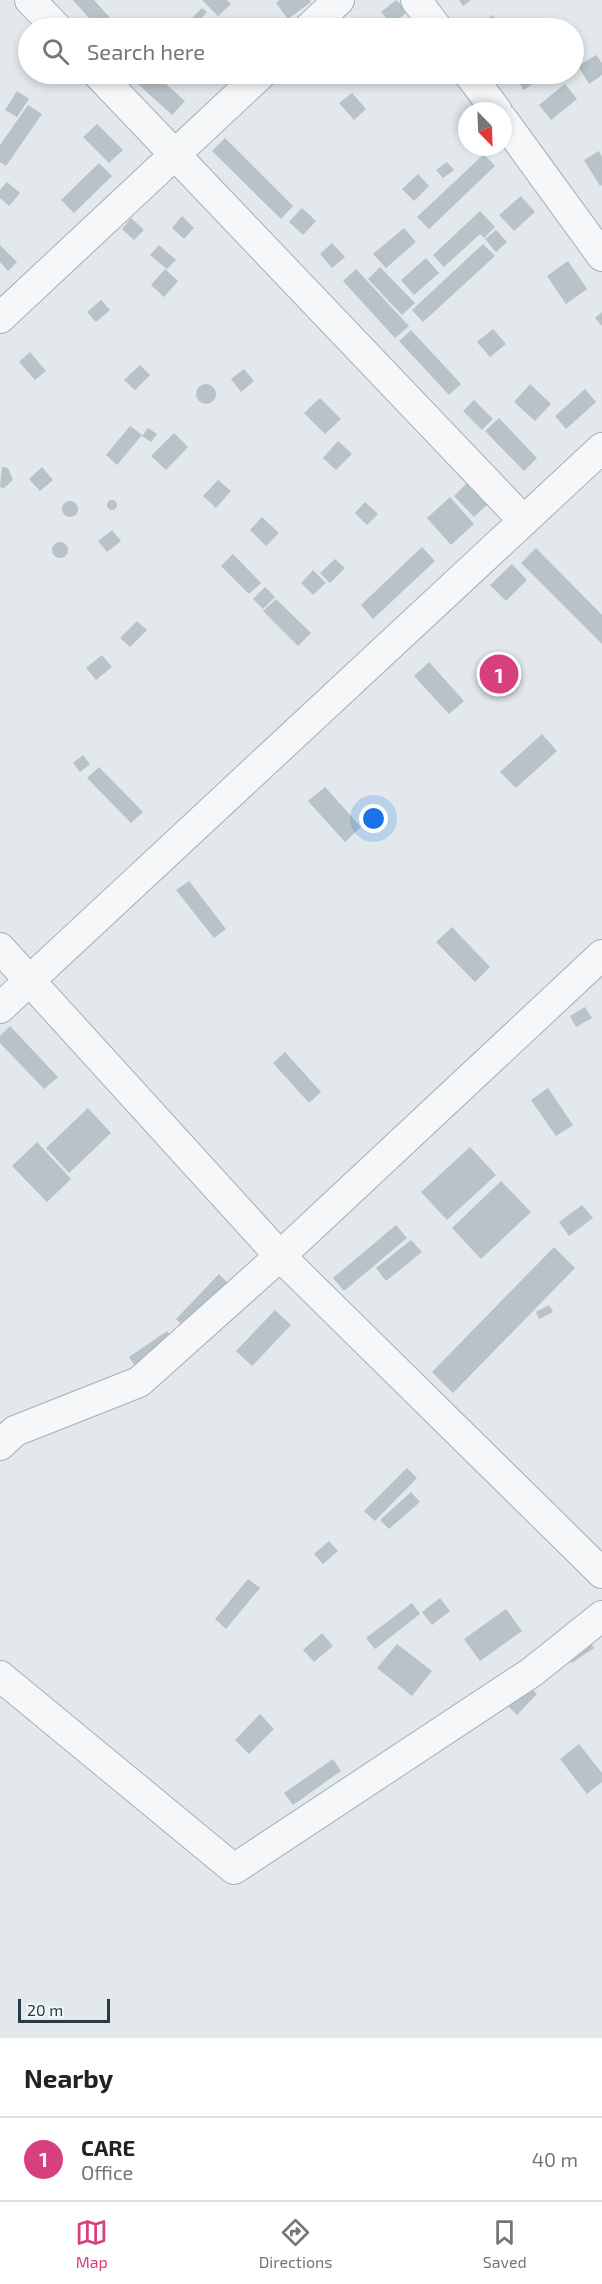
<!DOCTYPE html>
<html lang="en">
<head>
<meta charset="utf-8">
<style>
  body { margin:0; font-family:"Exo 2",sans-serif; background:#f6f6f6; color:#222 }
  .compass { position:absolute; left:458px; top:102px; width:54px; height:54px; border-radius:50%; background:#fff; box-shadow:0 3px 9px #0003; rotate:157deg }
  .scale { position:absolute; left:18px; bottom:15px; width:92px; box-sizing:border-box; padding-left:6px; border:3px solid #283a44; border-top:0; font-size:16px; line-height:21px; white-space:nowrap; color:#283a44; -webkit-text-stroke:4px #f1f6f8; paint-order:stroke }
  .you { position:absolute; left:374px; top:819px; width:21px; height:21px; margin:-15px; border:4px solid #fff; border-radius:50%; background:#1a73e8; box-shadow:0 0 0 9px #1a73e833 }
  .badge { display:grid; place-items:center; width:39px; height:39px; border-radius:50%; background:#d7407f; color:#fff; font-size:20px; font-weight:700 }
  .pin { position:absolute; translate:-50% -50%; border:3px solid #fff; box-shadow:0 2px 6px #0006 }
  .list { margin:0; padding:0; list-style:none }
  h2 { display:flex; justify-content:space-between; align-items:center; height:78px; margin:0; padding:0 24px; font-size:26px }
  h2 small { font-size:20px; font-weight:400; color:#767676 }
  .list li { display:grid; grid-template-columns:39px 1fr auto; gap:18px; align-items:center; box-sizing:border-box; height:84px; padding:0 24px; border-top:2px solid #e0e0e0 }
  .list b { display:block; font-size:22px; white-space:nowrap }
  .list p { margin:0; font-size:20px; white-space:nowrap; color:#767676 }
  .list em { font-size:20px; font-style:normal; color:#767676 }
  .icon { flex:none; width:33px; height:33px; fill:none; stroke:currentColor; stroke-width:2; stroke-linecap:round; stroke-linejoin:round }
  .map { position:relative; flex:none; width:602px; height:2038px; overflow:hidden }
  .search { position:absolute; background:#fff; box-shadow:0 3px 9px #0003; left:18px; right:18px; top:18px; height:66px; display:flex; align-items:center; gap:15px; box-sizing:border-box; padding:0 21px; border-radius:33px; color:#767676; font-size:22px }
  .sheet { height:162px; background:#fff }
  nav { display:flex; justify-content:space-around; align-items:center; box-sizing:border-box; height:84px; border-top:2px solid #e0e0e0; background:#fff; font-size:16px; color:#767676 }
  nav a { display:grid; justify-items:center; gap:3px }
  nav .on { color:#d7407f }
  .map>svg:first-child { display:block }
  .building { fill:#b8c2c9 }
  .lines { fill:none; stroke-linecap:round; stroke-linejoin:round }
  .minor-casing { stroke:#a6b0b6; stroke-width:32 }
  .minor { stroke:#f5f7f9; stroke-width:30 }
</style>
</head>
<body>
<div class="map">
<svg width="602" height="2038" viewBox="0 0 602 2038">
  <rect width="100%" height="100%" fill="#e2e8eb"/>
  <path class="building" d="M73,0H94L111,19L98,28Z
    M202,0H227L231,4L218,16Z
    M280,0H310L311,2L288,19L276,3Z
    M396,0L408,11L392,25L381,12Z
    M459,0H471L463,6Z
    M202,8L207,12L198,23L192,18Z
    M493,15L502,28H484L480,24Z
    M216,18L222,23L217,28H208Z
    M596,55L602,63V75L589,84L578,66Z
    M127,74H155L185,101L172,115Z
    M158,74H177L168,83Z
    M513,74H534L538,80L524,90Z
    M565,84L577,99L551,120L539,105Z
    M17,91L29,99L17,117L5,110Z
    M352,93L366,109L354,120L339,103Z
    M28,105L42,114L6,166L0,162V145Z
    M97,124L123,150L109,163L83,137Z
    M225,138L293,206L281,219L212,151Z
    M599,151L602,157V185L600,186L584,160Z
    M484,154L495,166L429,229L417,217Z
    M447,162L454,170L443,178L436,170Z
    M99,163L112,176L74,213L61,200Z
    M418,174L429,186L414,201L402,189Z
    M7,182L20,193L9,206L0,198V190Z
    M521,196L535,212L514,231L499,215Z
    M302,208L316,221L303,235L289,222Z
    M480,211L495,227L484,238L480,234L444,267L433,255Z
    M182,216L194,228L184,239L172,228Z
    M131,218L144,230L134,240L122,229Z
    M404,228L416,242L386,268L373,254Z
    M496,230L507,242L496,252L485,239Z
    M332,243L345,257L332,268L320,254Z
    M483,244L495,256L423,322L412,310Z
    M0,245L17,262L8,271L0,262Z
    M159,245L176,260L167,269L150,255Z
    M426,258L439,273L414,295L401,280Z
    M568,261L587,289L566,304L547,276Z
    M380,267L415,303L402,315L368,279Z
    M165,269L178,281L164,297L151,285Z
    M356,269L409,326L395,338L343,281Z
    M101,300L110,310L96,322L87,312Z
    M602,312V326L595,318Z
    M493,329L506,344L490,357L477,342Z
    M411,330L461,384L449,395L399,341Z
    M30,352L46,371L35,380L19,362Z
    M140,365L150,375L135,390L124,380Z
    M244,369L254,381L241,392L231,379Z
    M196 394a10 10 0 1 1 20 0a10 10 0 1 1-20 0Z
    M530,384L551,404L535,421L514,402Z
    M585,389L596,402L566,429L555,416Z
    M320,398L341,419L325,434L304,413Z
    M474,400L493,419L482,430L463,411Z
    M499,418L537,458L524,471L485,431Z
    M130,426L142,435L117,465L106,455Z
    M148,428L157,434L151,442L142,436Z
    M174,433L188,447L166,470L151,456Z
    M338,441L352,454L336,470L323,458Z
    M2,467L8,468L13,480L4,488L0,487Z
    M42,467L53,480L40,491L29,479Z
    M218,480L231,491L216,508L203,496Z
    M469,481L490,502L474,517L454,496Z
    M450,497L474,524L451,545L427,518Z
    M107 505a5 5 0 1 1 10 0a5 5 0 1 1-10 0Z
    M62 509a8 8 0 1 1 16 0a8 8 0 1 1-16 0Z
    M365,502L378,514L367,525L355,513Z
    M262,517L279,533L266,546L250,530Z
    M112,530L121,541L107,552L98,541Z
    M52 550a8 8 0 1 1 16 0a8 8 0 1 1-16 0Z
    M422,547L435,561L373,619L361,605Z
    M536,548L602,615V644L521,563Z
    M233,554L261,583L249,594L221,566Z
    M335,559L345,568L330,583L320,573Z
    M512,564L527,580L506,601L490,585Z
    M313,570L326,583L313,595L301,583Z
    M265,587L275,597L263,609L253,599Z
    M276,599L311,633L298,646L263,611Z
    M137,621L147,630L130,647L120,638Z
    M102,655L112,667L96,680L86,668Z
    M429,662L464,701L449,714L414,676Z
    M542,734L557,751L516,788L500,772Z
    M83,755L90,764L80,772L73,763Z
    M99,767L143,812L131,823L87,778Z
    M325,787L361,827L345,842L308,801Z
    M189,881L226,929L214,938L176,890Z
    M452,927L490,967L475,982L436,942Z
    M585,1007L592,1018L576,1027L570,1016Z
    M10,1026L58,1077L44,1089L0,1043V1036Z
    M285,1052L321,1092L309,1103L273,1063Z
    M548,1088L573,1125L556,1136L531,1100Z
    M88,1108L111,1133L69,1173L46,1148Z
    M37,1142L71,1179L47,1202L12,1166Z
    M470,1147L496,1175L447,1220L421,1192Z
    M501,1181L531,1212L481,1259L452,1228Z
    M582,1205L593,1218L569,1236L559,1222Z
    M396,1225L407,1238L344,1291L333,1278Z
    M411,1240L422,1252L386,1281L376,1268Z
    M554,1247L575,1268L453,1393L432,1372Z
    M219,1274L233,1288L190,1333L176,1319Z
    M549,1305L553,1312L539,1319L536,1312Z
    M275,1310L291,1325L252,1366L236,1351Z
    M167,1331L174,1341L136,1367L129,1357Z
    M407,1468L417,1478L375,1521L364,1511Z
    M411,1492L420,1502L389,1529L380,1520Z
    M329,1541L338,1551L323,1564L314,1554Z
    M248,1579L260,1588L226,1629L215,1619Z
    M440,1598L450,1611L432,1625L422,1612Z
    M412,1603L420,1614L375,1649L366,1638Z
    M506,1609L522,1631L480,1661L464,1639Z
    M322,1633L333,1646L314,1662L303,1650Z
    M588,1638L594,1648L572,1663L566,1653Z
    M397,1644L432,1671L412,1696L377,1668Z
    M525,1682L537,1694L517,1715L504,1702Z
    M260,1714L274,1729L249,1754L235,1740Z
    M579,1744L602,1773V1782L587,1794L560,1759Z
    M333,1759L341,1771L293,1805L284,1793Z"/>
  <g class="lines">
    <g class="minor-casing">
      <path id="minor" d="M30,0L57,28
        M416,0L437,28
        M309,28L339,0
        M98,74L524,521
        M469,74L497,111
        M503,120L602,256
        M0,318L261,74
        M0,948L280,1256L602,1573
        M0,1008L602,448
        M0,1445L15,1431L139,1382L280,1256L602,955
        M0,1676L234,1869L532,1672L602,1616"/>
    </g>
    <use href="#minor" class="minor"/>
  </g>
</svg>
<svg class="compass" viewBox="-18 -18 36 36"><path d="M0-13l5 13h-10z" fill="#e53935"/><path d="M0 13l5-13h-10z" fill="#767676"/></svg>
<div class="scale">20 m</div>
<div class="you"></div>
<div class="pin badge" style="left:499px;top:674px">1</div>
<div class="search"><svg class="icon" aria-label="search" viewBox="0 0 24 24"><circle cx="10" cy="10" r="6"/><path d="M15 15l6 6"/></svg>Search here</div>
</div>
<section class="sheet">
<h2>Nearby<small></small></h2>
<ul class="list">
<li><span class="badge">1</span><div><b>CARE</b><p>Office</p></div><em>40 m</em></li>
</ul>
</section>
<nav>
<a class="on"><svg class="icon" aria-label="map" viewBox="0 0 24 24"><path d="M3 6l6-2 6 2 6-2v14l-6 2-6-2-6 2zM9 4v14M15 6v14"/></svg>Map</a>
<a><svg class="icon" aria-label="directions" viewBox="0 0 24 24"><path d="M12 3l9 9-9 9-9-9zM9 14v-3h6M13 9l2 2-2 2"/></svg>Directions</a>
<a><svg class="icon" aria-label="saved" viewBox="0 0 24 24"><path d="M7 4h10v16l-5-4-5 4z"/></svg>Saved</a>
</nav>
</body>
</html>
